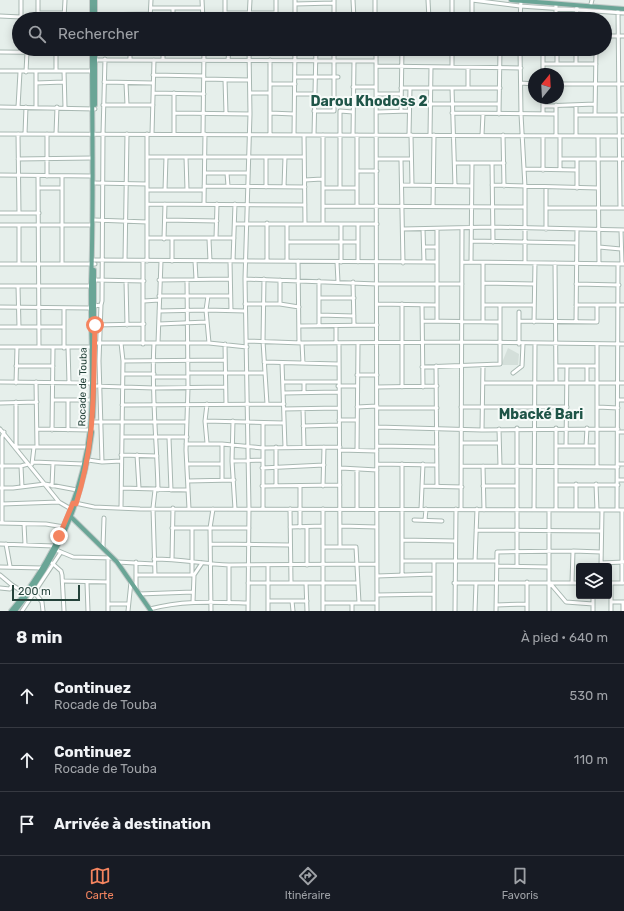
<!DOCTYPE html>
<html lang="fr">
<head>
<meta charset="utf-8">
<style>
  body { margin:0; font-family:Rubik,sans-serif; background:#242831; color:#f1f3f6 }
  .controls { position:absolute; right:12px; bottom:12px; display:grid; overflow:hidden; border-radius:4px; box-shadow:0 2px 10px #0003 }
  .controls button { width:36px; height:36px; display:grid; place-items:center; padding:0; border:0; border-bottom:1px solid #363941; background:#171b24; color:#f1f3f6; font:20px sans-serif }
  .compass { position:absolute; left:528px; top:68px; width:36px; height:36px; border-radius:50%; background:#171b24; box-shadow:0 2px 10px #0003; rotate:18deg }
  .scale { position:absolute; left:12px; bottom:10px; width:68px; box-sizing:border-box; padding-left:4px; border:2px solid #24423a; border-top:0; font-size:11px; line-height:14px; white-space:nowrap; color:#24423a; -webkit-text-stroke:3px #f7fbf9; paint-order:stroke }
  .stop { position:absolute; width:12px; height:12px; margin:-9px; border:3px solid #f4845f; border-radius:50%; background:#fff }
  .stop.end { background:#f4845f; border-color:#fff; box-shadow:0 1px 4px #0008 }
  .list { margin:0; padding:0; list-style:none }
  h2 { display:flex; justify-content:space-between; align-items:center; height:52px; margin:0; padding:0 16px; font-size:17px }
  h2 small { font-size:13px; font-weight:400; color:#9ea1a6 }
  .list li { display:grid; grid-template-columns:26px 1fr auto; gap:12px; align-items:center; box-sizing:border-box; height:64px; padding:0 16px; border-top:1px solid #363941 }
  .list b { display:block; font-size:15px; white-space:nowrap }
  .list p { margin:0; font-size:13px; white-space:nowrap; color:#9ea1a6 }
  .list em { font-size:13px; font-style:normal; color:#9ea1a6 }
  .icon { flex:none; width:22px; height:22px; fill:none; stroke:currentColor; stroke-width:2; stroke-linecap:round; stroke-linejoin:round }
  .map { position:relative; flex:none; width:624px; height:611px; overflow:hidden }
  .search { position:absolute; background:#171b24; box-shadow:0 2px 10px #0003; left:12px; right:12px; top:12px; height:44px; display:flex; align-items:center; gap:10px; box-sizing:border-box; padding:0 14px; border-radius:22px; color:#9ea1a6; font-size:15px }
  .sheet { height:244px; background:#171b24 }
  nav { display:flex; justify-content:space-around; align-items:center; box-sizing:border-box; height:56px; border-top:1px solid #363941; background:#171b24; font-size:11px; color:#9ea1a6 }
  nav a { display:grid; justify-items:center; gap:2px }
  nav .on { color:#f4845f }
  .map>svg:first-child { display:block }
  .built { fill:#d4dfda }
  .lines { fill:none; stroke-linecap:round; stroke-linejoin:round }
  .minor-casing { stroke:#a8b8b2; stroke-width:5 }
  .major-casing { stroke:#c2cac8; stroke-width:6 }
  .minor { stroke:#fff; stroke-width:3 }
  .major { stroke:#6aa596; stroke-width:4 }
  .route { stroke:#f4845f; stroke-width:5 }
  .labels { text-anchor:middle; stroke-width:4; stroke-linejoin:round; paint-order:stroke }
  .street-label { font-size:10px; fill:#24423a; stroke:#f7fbf9 }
  .district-label { font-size:14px; font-weight:bold; fill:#1f5548; stroke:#f7fbf9 }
</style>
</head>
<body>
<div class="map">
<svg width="624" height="611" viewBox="0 0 624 611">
  <rect width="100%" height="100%" fill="#e6efeb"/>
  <path class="built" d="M508,348L519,354L518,365H501Z"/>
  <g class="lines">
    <g class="minor-casing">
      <path id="minor" d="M21,0V19
        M202,0L203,19
        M225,0V19
        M276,0V19
        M295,0V19
        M334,0V19
        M353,0L354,19
        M428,0L429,19
        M452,0V19
        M472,0L520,6L624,13
        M472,0V19
        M295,4L334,3
        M556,4V19
        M591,4L592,0
        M151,8H202
        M173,8V19
        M618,9L620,208
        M38,13H64
        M225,13H276
        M95,15L150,14
        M0,16L21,17
        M375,17L386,19
        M38,19V0
        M64,19L65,0
        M150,19L151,0
        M249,19L250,0
        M375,19V0
        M520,19L521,1
        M576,19L577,6
        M605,36H624
        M130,49V60
        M376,49L377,611
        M520,49L521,114L525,187V262
        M557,49V63
        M576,49V63
        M0,52L93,53
        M56,53V71
        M95,60L376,61
        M163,60V49
        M228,60L229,49
        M270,60V135
        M543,64H596
        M376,66L521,68
        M452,67V49
        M0,71H92
        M64,71L65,107
        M26,72L27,52
        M543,74V49
        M153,75L204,76
        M295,77H338
        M204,79L249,80
        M225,80L226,113
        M104,82L153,83
        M36,83L64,82
        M126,83L127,105
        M521,83L534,84
        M270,84H295
        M558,84H624
        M353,87H376
        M401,88H500
        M452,88L455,186
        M468,88V68
        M153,93L204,94
        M250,93H270
        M295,94H314
        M377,94H401
        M543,98V114
        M431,104H499
        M103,105H153
        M576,105V136
        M543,106L595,104
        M0,107L95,109
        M18,107L20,72
        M36,107V72
        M314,111H334
        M334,111V49
        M340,111L353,112
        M401,111L402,49
        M377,112L409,111
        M174,113L250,114
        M270,113L294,114
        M452,113L556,114
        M499,114L500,49
        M576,115H624
        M595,115L596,49
        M0,134L624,136
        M18,134L19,213
        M25,134L26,107
        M56,134L57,107
        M147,134V261
        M152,134L154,60
        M174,134V93
        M203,134L204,49
        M294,135L295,49
        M304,135L305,223
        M314,135L316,49
        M353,135L354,61
        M409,135L410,88
        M411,135L412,185
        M430,135L431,67
        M482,135L483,114
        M503,135L504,186
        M543,136V170
        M556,136V105
        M560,136V169
        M598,136L599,264
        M147,157H304
        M186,157L187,190
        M266,157V187
        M18,159L92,158
        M377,159H411
        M560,159H624
        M577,159V188
        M401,160L403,263
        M455,163H504
        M492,163L493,242
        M524,169L577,170
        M357,171H377
        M205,173H247
        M227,173L228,186
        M0,175L92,176
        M38,176L39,347
        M47,176V134
        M62,176V264
        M305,180L322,179
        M95,183L147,184
        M403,185L471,186
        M492,185L598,188
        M204,186L305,187
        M284,187L285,157
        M546,187V229
        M39,188H62
        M323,188H357
        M340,188V111
        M147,190H204
        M165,190L166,157
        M204,203L205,134
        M147,204L305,205
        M323,206L525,207
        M357,206V135
        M433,207L434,135
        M546,208H624
        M0,213H39
        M95,220L147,222
        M165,220L217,221
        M267,223V260
        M323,223V135
        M235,224H377
        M358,224V262
        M0,225H92
        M19,225V264
        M403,229L492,227L624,230
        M423,229L424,262
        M437,229V321
        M621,230L622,264
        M147,238H234
        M216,238L217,204
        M164,239L165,204
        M172,239V261
        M209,239L210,261
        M472,241L577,243
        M287,242H358
        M424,247H437
        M599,247L621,249
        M94,260L437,262
        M125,260L127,134
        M143,261V344
        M195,261L196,279
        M230,261L231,311
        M233,261L235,204
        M287,261V224
        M298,261L299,343
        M337,262L338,282
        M341,262V224
        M462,262L624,264
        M471,262L472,163
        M483,263V322
        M555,263L556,382
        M0,264H95
        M245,279L377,284H462
        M264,279L263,341L267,404
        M94,280L144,281
        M159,280L230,279
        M187,280L188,388L186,450L189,509
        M280,280V304
        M126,281L127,325
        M319,281V325
        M353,282L354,325
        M483,283L534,284
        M576,284L619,285
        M0,286H91
        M18,286L19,327
        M159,296H229
        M208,296L206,310L209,343
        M319,298H354
        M144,301L159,300
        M245,304H280L299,307
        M377,304L437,305
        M402,304V387
        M101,305L99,361L102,462
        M422,305L423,387
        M483,305H534
        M576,305H624
        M94,306L101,305L102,301L103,134L105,59
        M0,307L91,308
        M159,311L206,310L245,311
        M519,312V344
        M319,315L354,316
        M423,321L500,322
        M519,321L597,322V305
        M534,322L535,263
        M576,322L577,229
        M159,324L207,322
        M95,325L144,324
        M299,326L377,325
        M336,326V343
        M0,327H64
        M247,341L302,343L463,342L624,344
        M94,343H209L247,347
        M121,343L123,361L121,508
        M154,343C151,392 157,441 158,490
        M158,343L161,261
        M302,343L303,363
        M339,343L340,547
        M225,344L226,404
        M597,344V467
        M0,347H92
        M68,347L69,383
        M64,348V309
        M123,361L225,360
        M264,362L338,364
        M282,363L285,447
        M16,366H53
        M436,366L437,486
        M556,366H597
        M587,366V383
        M422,367L500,364V305
        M188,373H264
        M513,373L522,366L523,344
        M123,374H154
        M357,375H377
        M154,377H188
        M0,382L91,383
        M36,382L37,447
        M283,382H338
        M304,382V392
        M16,383L17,347
        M484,383H624
        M94,386L154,388L225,387
        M338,386H357
        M377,387L437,386
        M284,393L338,392
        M53,400H90
        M618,400H624
        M16,402V448
        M0,403L37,402
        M207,404L205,421L207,443
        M122,405L284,404
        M357,407L377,406
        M461,407H567
        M598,407L618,408
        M377,408H437
        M284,409L338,408
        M303,409L304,447
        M339,420H357
        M205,421L284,423
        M233,421L232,461L235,509
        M93,422H187
        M263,423V509
        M303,426L339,425
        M377,427L482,430L483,365
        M517,428V566
        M0,429L59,502L71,509
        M37,429L90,430
        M499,429L500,466
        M52,430L53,348
        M68,430V400
        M482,430L618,429
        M618,432H624
        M122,437H187
        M169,438L171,490
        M462,443H499
        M186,444H222L263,448L340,447
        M377,446L437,447
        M556,446H597
        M566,446L567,366
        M586,446L587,428
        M17,447H87
        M276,447V486
        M340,450L377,451
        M357,450L358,343
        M121,455L157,456
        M137,455L139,488
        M88,460L102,462L121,461
        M232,461L262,460
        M33,462L83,464
        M32,464L34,447
        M187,464H221
        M377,464L437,465
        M402,464V575
        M618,464H624
        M0,466H21L28,464
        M21,466L22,487
        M462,466L618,467
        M483,466L484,510
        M262,468L324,465
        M341,468L377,470
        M357,469V509
        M222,480V444
        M618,480H624
        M188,481L234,480
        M576,484V510
        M596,484L597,510
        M556,485H618
        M52,486L53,463
        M262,486L340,485
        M323,486L324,447
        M422,486L462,487
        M483,486H517
        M0,488H13L45,484L77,490
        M122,488L188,490
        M75,503L94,507L140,509L624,510
        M2,504L59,502
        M290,509L291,582
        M323,509V611
        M421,509L423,464
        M461,509L462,228
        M534,510L535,344
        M549,510V611
        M556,510V428
        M617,510L618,264
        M622,510V583
        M414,520L442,521
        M425,520L426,509
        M0,523L46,524L64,527
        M2,523V437L4,432
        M24,524L25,544
        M341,526L377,527
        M290,527L323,526
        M300,527V486
        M307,527V565
        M172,528H249
        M476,530L601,531
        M402,540L455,541
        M0,544L54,546
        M6,544L10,566
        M211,544L290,545
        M103,547L104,518
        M324,547H356L359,603
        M56,550L73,557L113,558
        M108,558V611
        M154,559C180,559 204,564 229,565L377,564
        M172,559L173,508
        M402,561H497
        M475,561L477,509
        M117,562L154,564
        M136,562V590
        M52,563L61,571L62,575L64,611
        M601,563L624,562
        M497,566L549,567
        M601,566L602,510
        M0,567L42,568
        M192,574V528
        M0,575L12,585L10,589L0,588
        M136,575H194L202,563
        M155,575L153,508L155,490
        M377,576L434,574
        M64,581L108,582
        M549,582L566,602L593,604
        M87,583L88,611
        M248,583H358
        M306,583L307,611
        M454,583H579
        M572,583L573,551
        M609,583H623
        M12,585L25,593
        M34,592L42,602L43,611
        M139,594L193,592
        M377,595L434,594
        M268,601H307
        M292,601L293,611
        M193,602L194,575
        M611,602H624
        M229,603V565
        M323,603H377
        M352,603V611
        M108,604H128
        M496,605L527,604
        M150,609C182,600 214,602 248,603
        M22,611L61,552
        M128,611L131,582
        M211,611L210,528L213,509
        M248,611L249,509L245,279L250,114L249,49
        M268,611V565
        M434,611V561
        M455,611L456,509
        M475,611L476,583
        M496,611L497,552L573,551L601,552
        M527,611V582
        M593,611V596
        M611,611V584
        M623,611V602"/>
    </g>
    <g class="major-casing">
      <path id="major" d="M92,0V19
        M511,0L624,9
        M95,19V0
        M95,49V105
        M94,343V270
        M93,417L94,386
        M70,516L117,562L151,611
        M11,611C54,561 82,496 90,430C95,382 90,333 91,285C94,206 92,128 92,49
        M15,611C57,560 84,498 92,432"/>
    </g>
    <use href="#minor" class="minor"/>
    <use href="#major" class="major"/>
  </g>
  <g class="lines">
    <path class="route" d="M59,536L73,503L76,504C96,441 93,390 95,325"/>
  </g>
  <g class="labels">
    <g class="street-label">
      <text transform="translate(82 387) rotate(-89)" y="4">Rocade de Touba</text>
    </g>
    <g class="district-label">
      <text x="369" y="106">Darou Khodoss 2</text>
      <text x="541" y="419">Mbacké Bari</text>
    </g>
  </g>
</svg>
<div class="controls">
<button><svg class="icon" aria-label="layers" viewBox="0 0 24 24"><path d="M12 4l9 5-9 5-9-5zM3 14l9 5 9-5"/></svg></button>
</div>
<svg class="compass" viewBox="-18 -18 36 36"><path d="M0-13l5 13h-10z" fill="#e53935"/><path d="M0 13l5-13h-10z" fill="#9ea1a6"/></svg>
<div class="scale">200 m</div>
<div class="stop" style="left:95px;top:325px"></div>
<div class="stop end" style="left:59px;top:536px"></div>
<div class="search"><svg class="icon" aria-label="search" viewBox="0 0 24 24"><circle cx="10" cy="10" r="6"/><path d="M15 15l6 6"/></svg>Rechercher</div>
</div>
<section class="sheet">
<h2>8 min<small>À pied · 640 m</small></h2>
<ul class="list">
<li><svg class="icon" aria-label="ahead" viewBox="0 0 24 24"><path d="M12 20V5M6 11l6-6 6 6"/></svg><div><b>Continuez</b><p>Rocade de Touba</p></div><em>530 m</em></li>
<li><svg class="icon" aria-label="ahead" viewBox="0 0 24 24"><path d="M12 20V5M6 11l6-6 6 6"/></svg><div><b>Continuez</b><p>Rocade de Touba</p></div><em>110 m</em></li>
<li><svg class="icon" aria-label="arrive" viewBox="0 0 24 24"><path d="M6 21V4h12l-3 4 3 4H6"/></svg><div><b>Arrivée à destination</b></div></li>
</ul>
</section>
<nav>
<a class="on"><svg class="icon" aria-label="map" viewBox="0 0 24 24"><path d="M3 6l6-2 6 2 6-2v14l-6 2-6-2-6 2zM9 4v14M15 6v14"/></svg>Carte</a>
<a><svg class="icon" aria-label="directions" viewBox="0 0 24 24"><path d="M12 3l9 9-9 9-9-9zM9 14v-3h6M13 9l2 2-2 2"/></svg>Itinéraire</a>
<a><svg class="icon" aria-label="saved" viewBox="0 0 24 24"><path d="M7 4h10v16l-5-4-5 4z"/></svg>Favoris</a>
</nav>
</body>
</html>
